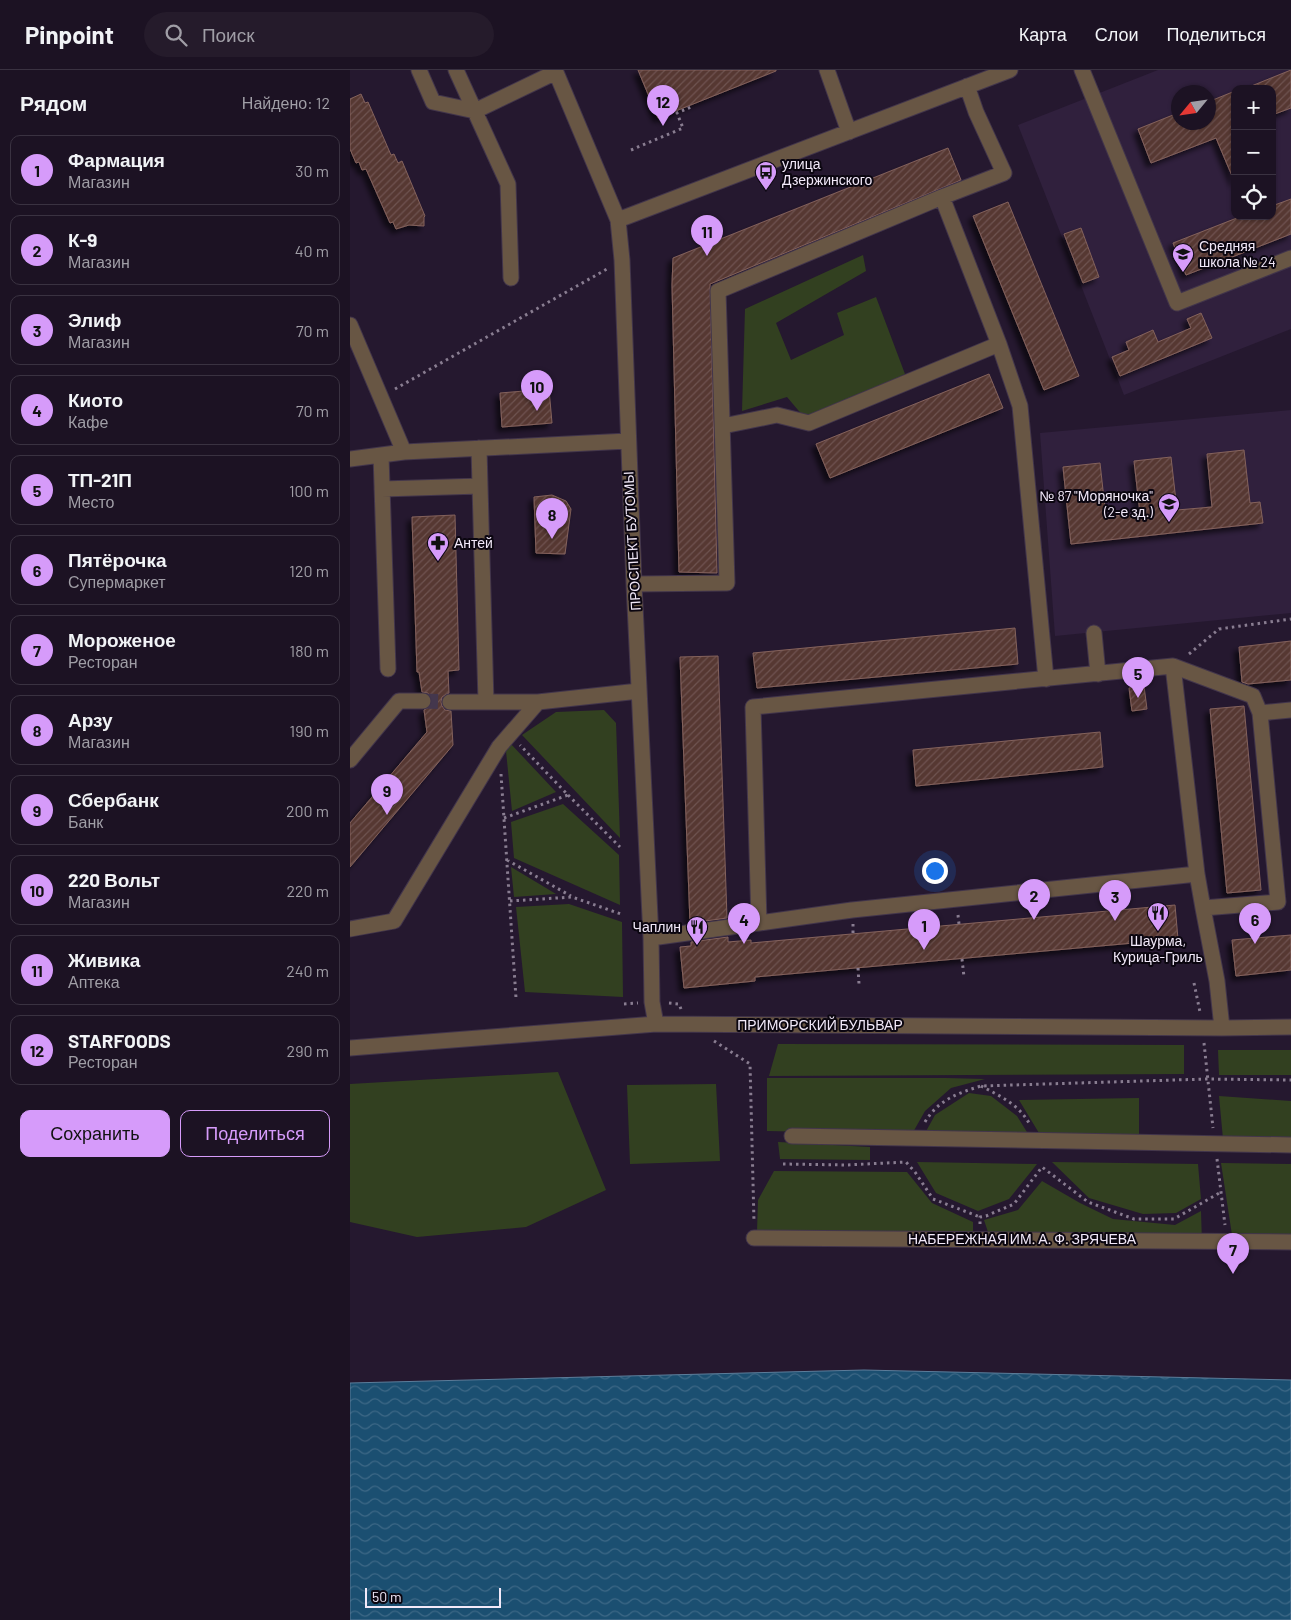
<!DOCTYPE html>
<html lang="ru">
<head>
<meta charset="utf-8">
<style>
  body { margin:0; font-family:Barlow,sans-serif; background:#251b2b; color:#f1f3f6 }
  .controls { position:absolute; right:15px; top:15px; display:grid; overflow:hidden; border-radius:10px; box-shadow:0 1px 4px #0004 }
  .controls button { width:45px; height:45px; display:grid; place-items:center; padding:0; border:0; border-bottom:1px solid #3a3241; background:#1c1223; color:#f1f3f6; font:25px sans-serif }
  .compass { position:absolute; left:821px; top:15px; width:45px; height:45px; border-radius:50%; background:#1c1223; box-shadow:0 1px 4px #0004; rotate:241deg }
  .scale { position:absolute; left:15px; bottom:12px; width:136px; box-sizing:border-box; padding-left:5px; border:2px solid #f2e9f9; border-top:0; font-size:14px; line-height:18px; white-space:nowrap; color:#f2e9f9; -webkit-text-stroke:4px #0b0610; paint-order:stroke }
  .you { position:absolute; left:584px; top:800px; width:18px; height:18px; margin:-12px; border:4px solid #fff; border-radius:50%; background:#1a73e8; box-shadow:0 0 0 8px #1a73e833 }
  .badge { display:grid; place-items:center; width:32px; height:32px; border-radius:50%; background:#d69bfa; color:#111; font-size:16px; font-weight:700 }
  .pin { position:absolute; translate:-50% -41px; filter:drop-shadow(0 1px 2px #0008) }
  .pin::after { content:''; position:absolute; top:26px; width:18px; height:15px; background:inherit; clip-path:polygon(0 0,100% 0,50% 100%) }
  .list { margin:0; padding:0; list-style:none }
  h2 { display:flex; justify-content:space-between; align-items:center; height:65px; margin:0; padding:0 20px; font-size:21px }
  h2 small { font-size:16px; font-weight:400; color:#a09ea6 }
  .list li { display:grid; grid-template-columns:32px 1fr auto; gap:15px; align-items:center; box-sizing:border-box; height:70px; margin:0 10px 10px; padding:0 10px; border:1px solid #3a3241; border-radius:10px }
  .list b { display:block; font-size:19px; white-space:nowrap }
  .list p { margin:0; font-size:16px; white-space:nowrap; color:#a09ea6 }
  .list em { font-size:16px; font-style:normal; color:#a09ea6 }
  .actions { display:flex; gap:10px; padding:15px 20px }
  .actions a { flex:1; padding:11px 0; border:1px solid #d69bfa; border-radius:10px; text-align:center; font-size:18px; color:#d69bfa }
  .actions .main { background:#d69bfa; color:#111 }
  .icon { flex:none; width:28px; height:28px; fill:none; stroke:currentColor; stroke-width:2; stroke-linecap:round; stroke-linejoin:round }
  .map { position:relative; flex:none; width:941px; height:1550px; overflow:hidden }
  header { display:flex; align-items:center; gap:30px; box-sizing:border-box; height:70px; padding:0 25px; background:#1c1223; border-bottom:1px solid #3a3241 }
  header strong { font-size:24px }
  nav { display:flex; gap:28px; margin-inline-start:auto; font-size:18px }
  .search { width:350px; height:45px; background:#251b2b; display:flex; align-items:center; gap:12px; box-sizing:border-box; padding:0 18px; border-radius:28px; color:#a09ea6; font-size:19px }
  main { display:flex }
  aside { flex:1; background:#1c1223 }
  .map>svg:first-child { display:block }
  .built { fill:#30203d; fill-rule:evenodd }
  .green { fill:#324020 }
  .water { fill:url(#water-waves); stroke:#5c7d9a }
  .building { fill:url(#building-hatch); stroke:#84625c; filter:url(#shadow) }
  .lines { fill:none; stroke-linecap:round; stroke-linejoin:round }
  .minor-tunnel { stroke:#44374d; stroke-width:15; stroke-dasharray:15 8; stroke-linecap:butt }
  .minor-casing { stroke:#42354b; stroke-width:17 }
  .path { stroke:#897d91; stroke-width:3; stroke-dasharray:2.5 4; stroke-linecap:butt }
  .minor { stroke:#685644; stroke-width:15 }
  .labels { text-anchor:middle; stroke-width:4; stroke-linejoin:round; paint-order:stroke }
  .poi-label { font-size:14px; fill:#f2e9f9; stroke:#0b0610; text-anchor:start }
  .street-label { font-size:14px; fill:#f2e9f9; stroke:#0b0610 }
</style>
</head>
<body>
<header>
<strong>Pinpoint</strong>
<div class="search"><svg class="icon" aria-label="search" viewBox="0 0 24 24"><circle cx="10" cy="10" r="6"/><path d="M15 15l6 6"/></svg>Поиск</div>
<nav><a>Карта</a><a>Слои</a><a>Поделиться</a></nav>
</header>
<main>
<aside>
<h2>Рядом<small>Найдено: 12</small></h2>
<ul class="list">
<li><span class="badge">1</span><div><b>Фармация</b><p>Магазин</p></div><em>30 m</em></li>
<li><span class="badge">2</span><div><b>К-9</b><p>Магазин</p></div><em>40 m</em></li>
<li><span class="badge">3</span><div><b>Элиф</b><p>Магазин</p></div><em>70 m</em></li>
<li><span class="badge">4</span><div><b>Киото</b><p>Кафе</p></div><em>70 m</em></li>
<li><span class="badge">5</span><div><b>ТП-21П</b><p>Место</p></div><em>100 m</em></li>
<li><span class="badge">6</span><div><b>Пятёрочка</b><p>Супермаркет</p></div><em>120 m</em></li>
<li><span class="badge">7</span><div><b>Мороженое</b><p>Ресторан</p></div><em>180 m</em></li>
<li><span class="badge">8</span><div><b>Арзу</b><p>Магазин</p></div><em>190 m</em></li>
<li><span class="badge">9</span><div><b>Сбербанк</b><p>Банк</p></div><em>200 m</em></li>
<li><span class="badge">10</span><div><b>220 Вольт</b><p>Магазин</p></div><em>220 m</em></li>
<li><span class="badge">11</span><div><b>Живика</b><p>Аптека</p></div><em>240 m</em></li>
<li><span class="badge">12</span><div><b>STARFOODS</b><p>Ресторан</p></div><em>290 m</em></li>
</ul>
<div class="actions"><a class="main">Сохранить</a><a>Поделиться</a></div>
</aside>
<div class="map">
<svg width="941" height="1550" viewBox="0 0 941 1550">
  <defs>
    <pattern id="water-waves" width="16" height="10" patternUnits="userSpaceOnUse" patternTransform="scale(1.25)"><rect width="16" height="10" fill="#1b4f71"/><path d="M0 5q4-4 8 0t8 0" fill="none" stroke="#3d6886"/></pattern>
    <pattern id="building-hatch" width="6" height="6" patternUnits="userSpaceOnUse" patternTransform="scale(1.25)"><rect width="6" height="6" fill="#563732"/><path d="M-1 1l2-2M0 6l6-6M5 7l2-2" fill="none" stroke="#6f5450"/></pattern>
    <filter id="shadow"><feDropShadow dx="-4.5" dy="4.5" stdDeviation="2.5" flood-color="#0009"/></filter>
  </defs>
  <rect width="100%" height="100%" fill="#25182f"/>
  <path class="built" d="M808,0H941V259L774,325L668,55ZM885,19H922V146H885ZM828,22H858V52H828Z
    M941,340V543L705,566L690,363Z"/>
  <path class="green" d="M513,185L516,201L426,253L441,290L494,265L487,243L526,227L555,304L459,353L437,327L392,341L395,239Z
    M254,640L266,653L270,768L172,665L206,642Z
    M160,673L206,722L162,741L156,681Z
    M213,734L269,785L270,835L164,788L161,752Z
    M161,797L206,824L164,827Z
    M219,834L272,852L273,927L175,922L166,837Z
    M428,974L834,975V1004L419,1006Z
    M868,980H941V1005H869Z
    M208,1002L256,1120L176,1157L67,1167L0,1152V1014Z
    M417,1008H596L635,1009L601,1018L575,1041L562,1064L417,1061Z
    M366,1014L370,1091L280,1094L277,1015Z
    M619,1023L641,1026L667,1046L680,1067L574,1065L585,1045Z
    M869,1026L941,1031V1069H873Z
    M789,1028V1067L692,1068L669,1030Z
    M428,1072L520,1077V1090L430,1089Z
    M567,1092L687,1094L659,1129L628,1141L586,1123Z
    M702,1092L848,1094L851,1129L826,1143L793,1144L739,1128Z
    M871,1093L941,1094V1167L882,1165Z
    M424,1101L557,1102L582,1133L623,1152V1164L407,1162L408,1130Z
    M692,1111L730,1133L763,1149L825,1155L851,1141L852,1174L669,1162H638L634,1150L668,1140Z"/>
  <path class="water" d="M514,1300L941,1310V1550H0V1313Z"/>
  <path class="building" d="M288,0H426V1L308,48Z
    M941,0V38L922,45V19H894Z
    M885,21V113L866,68L801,93L788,59L828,43V52H858V32Z
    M11,24L15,33L18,32L41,85L44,84L48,93L52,91L75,146L74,147V156L59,155L46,159L43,152L40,153L16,99L12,100L9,92L6,93L0,79V29Z
    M598,78L611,110L360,214L367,503L329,502L322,215L323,188Z
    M941,129V164L836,205L823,173L892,146H922V136Z
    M658,132L729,306L694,320L623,146Z
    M731,158L749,207L733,213L714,164Z
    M851,243L862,268L770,306L762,287L779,280L776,272L803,260L808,272L841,258L837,249Z
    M639,304L653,338L480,408L466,374Z
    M199,319L202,353L152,357L150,323Z
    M894,380L900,433L910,432L913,453L721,474L713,397L750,393L756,447L790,443L784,391L821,387L827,440L862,437L857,384Z
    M202,425L216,431L221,439L215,484L186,483L184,427Z
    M105,445L109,600L98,601L99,623L92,627L91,632L92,636L95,640L101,641L103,675L0,797V753L77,662L74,640L81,636L82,631L78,623L72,622L69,602H67L62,447Z
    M665,558L668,594L407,618L403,583Z
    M941,571V610L898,614L892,612L889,577Z
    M368,586L377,848L340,853L330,587Z
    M794,616L797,639L782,641L779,618Z
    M894,636L911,820L877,823L860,639Z
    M750,662L753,697L566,716L563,680Z
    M825,835L828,869L405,907V911L334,918L330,877L341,876V872L378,867V872L401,870V873Z
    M941,865V900L886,906L882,870Z"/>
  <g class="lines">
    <path class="minor-tunnel" d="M73,631L100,632"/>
    <g class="minor-casing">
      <path id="minor" d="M69,0L83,32L125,41L206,2
        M106,0L158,114L161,208
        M205,0L268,150L272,190L284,514L301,868L302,932L306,954
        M477,0L499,62
        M732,0L827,233L941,188
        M268,150L660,0
        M0,255L54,382
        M649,274L670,336L696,609
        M373,356L427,345L459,353L649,274L592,127
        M129,378L130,416
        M31,385L38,599
        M0,389L54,382L278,371
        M32,419L130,416L136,632
        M284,514L377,513L368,221L592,127L654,103L626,42L617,16
        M744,563L748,604
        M823,596L903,626L910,643L928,832L853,838L867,911L872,958
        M100,632H188L289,621
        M910,643L941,640
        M0,690L49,631H73
        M409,853L502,840L847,804
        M0,859L44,851L149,677L188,632
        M301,868L409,853L403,637L823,596L847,804L853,838
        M0,978L306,954L872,958L941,957
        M442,1066L941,1075
        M404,1168L941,1172"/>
    </g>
    <path class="path" d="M281,80L333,58L327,43L341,37L340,35
      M45,319L257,199
      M839,584L869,559L941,549
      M151,704L166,928
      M218,725L270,777
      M154,748L218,725L170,675
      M157,790L221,826
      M160,831L222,827L271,844
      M608,845L609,854
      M503,854V864
      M612,889L614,907
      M508,898L509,914
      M844,913L850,942
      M319,933L329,934L331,939
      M274,934L288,933
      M364,971L400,994L404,1152
      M854,973L863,1058
      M631,1016C650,1026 670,1035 680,1055
      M575,1052C588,1030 608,1023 631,1016L857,1009L941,1010
      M867,1089L875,1155
      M433,1094L496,1095L556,1092L565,1102L583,1129L630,1147
      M630,1154V1147L636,1146L664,1134L692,1097L738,1132L784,1149H824L871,1122"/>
    <use href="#minor" class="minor"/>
  </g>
  <defs>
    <g id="bus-pin" transform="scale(1.125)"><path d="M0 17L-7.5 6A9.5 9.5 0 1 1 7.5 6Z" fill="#d69bfa" stroke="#0b0610"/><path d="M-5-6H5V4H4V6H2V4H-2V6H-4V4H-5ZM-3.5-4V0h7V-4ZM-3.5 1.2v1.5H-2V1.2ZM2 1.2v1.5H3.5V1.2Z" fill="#111"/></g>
    <g id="school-pin" transform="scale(1.125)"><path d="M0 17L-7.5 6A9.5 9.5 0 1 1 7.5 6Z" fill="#d69bfa" stroke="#0b0610"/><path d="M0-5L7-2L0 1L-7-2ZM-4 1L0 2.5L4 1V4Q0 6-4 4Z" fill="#111"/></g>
    <g id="pharmacy-pin" transform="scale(1.125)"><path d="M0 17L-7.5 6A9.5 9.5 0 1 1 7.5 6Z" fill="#d69bfa" stroke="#0b0610"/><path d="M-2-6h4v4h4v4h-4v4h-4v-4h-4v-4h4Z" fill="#111"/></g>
    <g id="restaurant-pin" transform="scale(1.125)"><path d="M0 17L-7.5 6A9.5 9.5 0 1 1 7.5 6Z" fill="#d69bfa" stroke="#0b0610"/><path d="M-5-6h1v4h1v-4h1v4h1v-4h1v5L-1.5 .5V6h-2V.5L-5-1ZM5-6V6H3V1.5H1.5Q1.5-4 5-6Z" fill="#111"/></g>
  </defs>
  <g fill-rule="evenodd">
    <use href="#bus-pin" x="416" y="102"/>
    <use href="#school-pin" x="833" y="184"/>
    <use href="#school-pin" x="819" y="434"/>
    <use href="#pharmacy-pin" x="88" y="473"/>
    <use href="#restaurant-pin" x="808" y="843"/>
    <use href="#restaurant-pin" x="347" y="857"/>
  </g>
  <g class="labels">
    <g class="poi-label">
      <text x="432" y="99">улица<tspan x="432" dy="16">Дзержинского</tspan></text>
      <text x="849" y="181">Средняя<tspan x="849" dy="16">школа № 24</tspan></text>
      <text x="803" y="431" text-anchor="end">№ 87 "Моряночка"<tspan x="803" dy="16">(2-е зд.)</tspan></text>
      <text x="104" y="478">Антей</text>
      <text x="331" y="862" text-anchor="end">Чаплин</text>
      <text x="808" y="876" text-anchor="middle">Шаурма,<tspan x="808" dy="16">Курица-Гриль</tspan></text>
    </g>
    <g class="street-label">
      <text transform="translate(282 471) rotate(-93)" y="5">ПРОСПЕКТ БУТОМЫ</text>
      <text x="470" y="960">ПРИМОРСКИЙ БУЛЬВАР</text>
      <text x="672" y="1174">НАБЕРЕЖНАЯ ИМ. А. Ф. ЗРЯЧЕВА</text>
    </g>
  </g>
</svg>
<div class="controls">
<button>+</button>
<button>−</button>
<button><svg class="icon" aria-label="locate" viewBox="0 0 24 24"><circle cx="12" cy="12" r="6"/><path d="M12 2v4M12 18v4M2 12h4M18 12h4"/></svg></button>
</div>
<svg class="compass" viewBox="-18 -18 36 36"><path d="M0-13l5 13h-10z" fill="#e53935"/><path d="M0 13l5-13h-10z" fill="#a09ea6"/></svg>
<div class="scale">50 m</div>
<div class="you"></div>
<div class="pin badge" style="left:574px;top:880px">1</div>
<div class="pin badge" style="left:684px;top:850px">2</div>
<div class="pin badge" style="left:765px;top:851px">3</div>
<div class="pin badge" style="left:394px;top:874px">4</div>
<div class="pin badge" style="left:788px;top:628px">5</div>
<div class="pin badge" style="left:905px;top:874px">6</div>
<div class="pin badge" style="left:883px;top:1204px">7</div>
<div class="pin badge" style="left:202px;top:469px">8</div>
<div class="pin badge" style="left:37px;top:745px">9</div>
<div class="pin badge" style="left:187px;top:341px">10</div>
<div class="pin badge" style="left:357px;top:186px">11</div>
<div class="pin badge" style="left:313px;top:56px">12</div>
</div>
</main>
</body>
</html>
